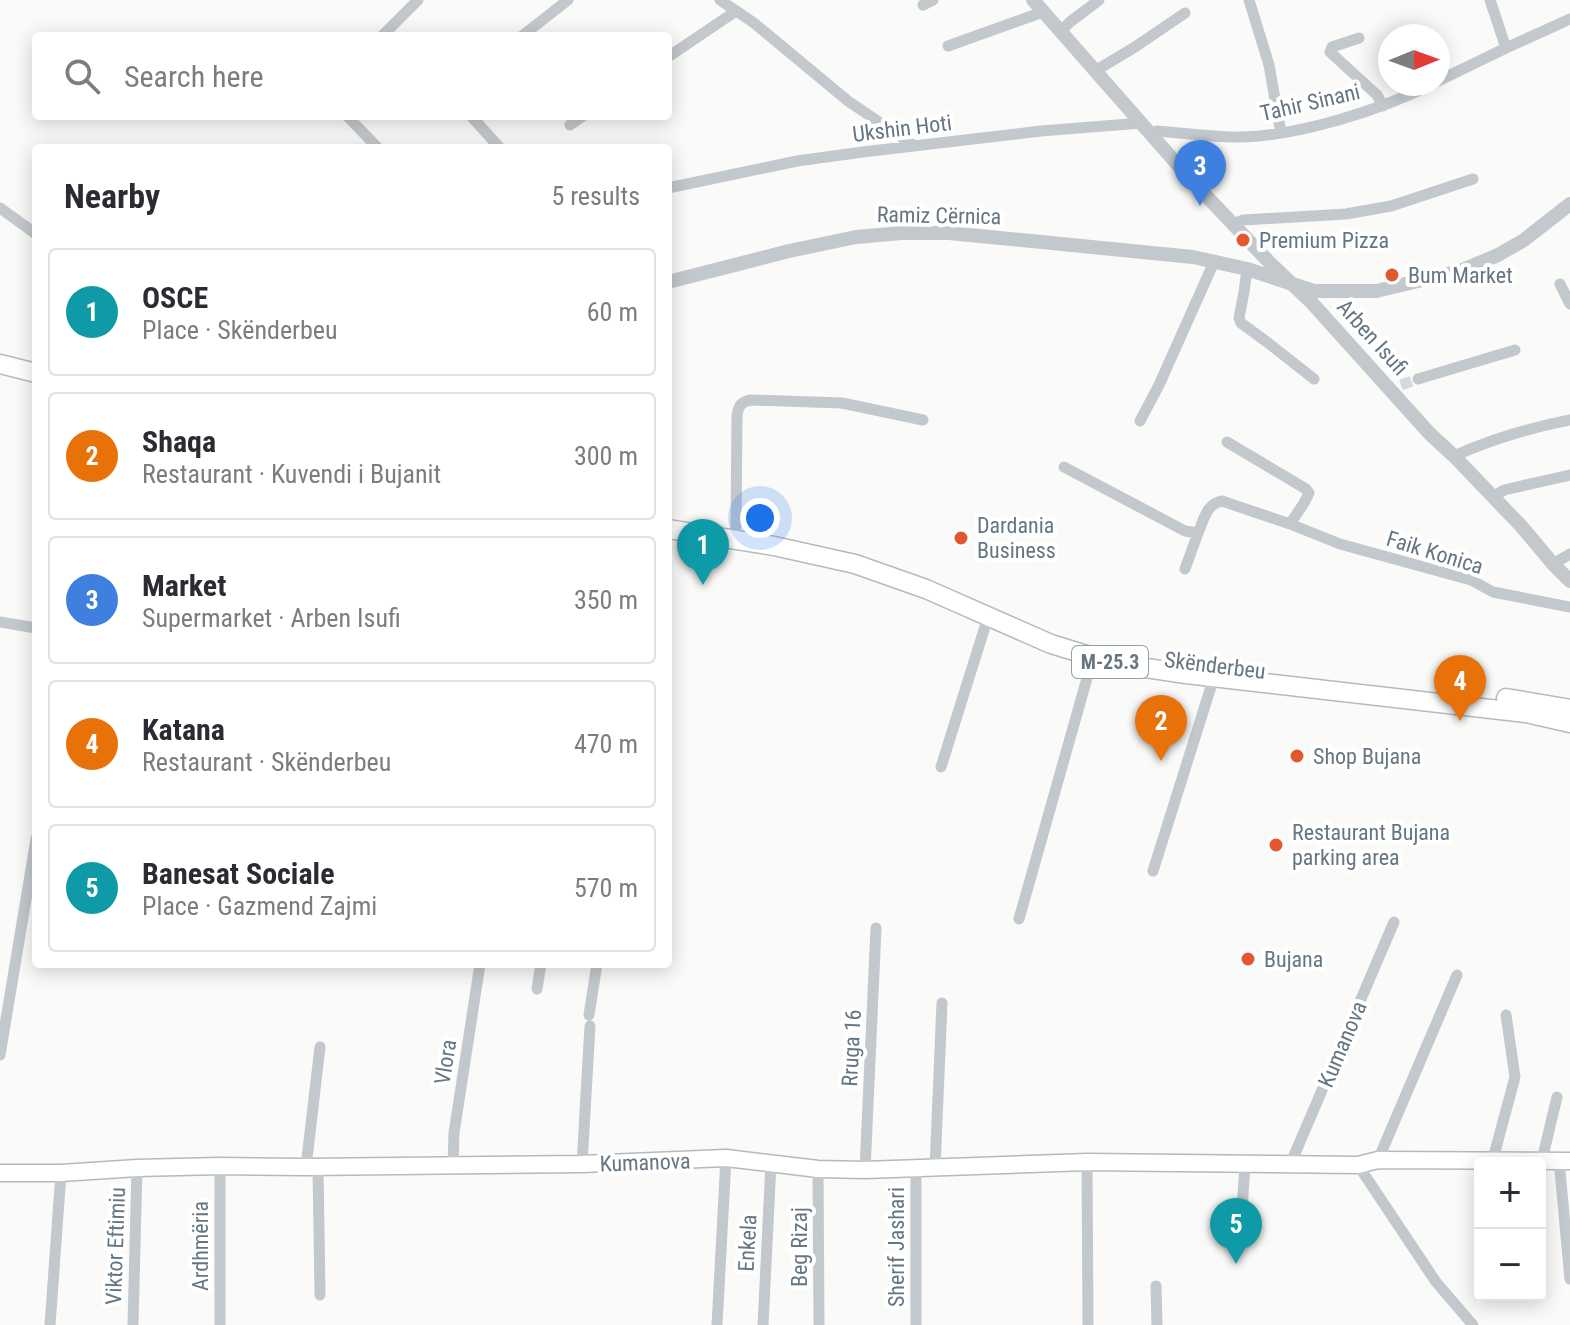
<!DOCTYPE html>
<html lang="en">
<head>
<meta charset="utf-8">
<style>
  body { margin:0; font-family:"Roboto Condensed",sans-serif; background:#f2f2f3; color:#2b2b33 }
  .controls { position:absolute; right:24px; bottom:24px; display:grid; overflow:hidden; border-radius:8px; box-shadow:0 4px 20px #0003 }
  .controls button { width:72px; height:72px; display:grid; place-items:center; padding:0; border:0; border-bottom:2px solid #e1e1e2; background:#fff; color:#2b2b33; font:40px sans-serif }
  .compass { position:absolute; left:1378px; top:24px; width:72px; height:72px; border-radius:50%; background:#fff; box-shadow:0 4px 20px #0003; rotate:89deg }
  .you { position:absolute; left:760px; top:518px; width:28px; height:28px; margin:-20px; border:6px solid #fff; border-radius:50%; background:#1a73e8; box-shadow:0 0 0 12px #1a73e833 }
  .badge { display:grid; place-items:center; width:52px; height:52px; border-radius:50%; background:#1a73e8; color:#fff; font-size:26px; font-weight:700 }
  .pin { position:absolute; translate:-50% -66px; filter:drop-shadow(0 2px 4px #0008) }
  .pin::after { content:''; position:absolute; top:42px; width:28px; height:24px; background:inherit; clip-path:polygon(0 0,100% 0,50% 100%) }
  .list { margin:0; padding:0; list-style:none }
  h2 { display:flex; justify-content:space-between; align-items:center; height:104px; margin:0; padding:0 32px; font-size:34px }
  h2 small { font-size:26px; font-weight:400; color:#7c7c81 }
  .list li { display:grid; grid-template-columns:52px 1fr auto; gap:24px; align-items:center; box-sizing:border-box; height:128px; margin:0 16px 16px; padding:0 16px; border:2px solid #e1e1e2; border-radius:8px }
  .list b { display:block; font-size:30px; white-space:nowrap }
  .list p { margin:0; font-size:26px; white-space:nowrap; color:#7c7c81 }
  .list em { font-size:26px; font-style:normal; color:#7c7c81 }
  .icon { flex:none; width:44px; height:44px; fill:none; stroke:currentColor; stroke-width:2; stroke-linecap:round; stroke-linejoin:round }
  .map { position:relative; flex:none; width:1570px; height:1325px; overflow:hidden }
  .search { position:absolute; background:#fff; box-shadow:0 4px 20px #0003; left:32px; top:32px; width:640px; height:88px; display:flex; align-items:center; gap:20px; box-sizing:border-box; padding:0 28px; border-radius:8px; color:#7c7c81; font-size:30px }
  .panel { position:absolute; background:#fff; box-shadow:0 4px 20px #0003; left:32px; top:144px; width:640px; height:824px; border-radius:8px }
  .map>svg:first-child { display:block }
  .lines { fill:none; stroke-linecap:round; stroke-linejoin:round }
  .minor-tunnel { stroke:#d5d9db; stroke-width:11; stroke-dasharray:11 5.5; stroke-linecap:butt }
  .secondary-casing { stroke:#b3babf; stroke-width:19 }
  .primary-casing { stroke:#b5babe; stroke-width:21 }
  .minor { stroke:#c3c8cc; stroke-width:11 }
  .tertiary { stroke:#c3c8cc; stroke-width:14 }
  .secondary { stroke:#fff; stroke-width:16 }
  .primary { stroke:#fff; stroke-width:18 }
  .poi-dot { fill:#e4572e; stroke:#fff; stroke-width:3 }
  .labels { text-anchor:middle; stroke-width:8; stroke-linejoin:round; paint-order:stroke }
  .shield { fill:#fff; stroke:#939fa8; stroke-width:2 }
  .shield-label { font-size:20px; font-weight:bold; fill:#657683 }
  .street-label { font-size:22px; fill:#657683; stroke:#fff }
  .poi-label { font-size:22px; fill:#657683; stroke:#fff; text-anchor:start }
</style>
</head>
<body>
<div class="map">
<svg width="1570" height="1325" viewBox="0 0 1570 1325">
  <rect width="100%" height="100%" fill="#fafaf8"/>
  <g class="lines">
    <path class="minor-tunnel" d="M1401,385L1418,379"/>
    <g class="secondary-casing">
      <path id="secondary" d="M0,1173H61L137,1168L220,1166L306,1167L582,1164L726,1158L818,1169L865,1170L1087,1162L1358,1165L1378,1160L1570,1161"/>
    </g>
    <g class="primary-casing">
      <path id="primary" d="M0,364L36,373
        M668,529L774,546L855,564L926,589L1051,644L1113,663L1186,674L1526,713L1570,723
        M1506,698L1570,709"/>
    </g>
    <path class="minor" d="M720,0L754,23L848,101L913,145
      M1249,0L1269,65L1281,133
      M1490,0L1506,48
      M923,5L933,0
      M1060,32L1070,22L1099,0
      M382,36L418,0
      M522,36L568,0
      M1359,38L1332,47L1330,52L1377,95L1383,106
      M948,46L1043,12
      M668,57L736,11
      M1095,71L1135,47L1185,13
      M1438,81L1506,48L1570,19
      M347,116L378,148
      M471,116L500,148
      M570,125L583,116
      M1151,134L1157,131C1185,133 1215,138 1243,137C1301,135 1381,110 1432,84
      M668,188L797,161L863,152L1041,131L1142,123
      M0,208L36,234
      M1234,224L1243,220L1346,214L1391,206L1473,179
      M1247,269L1244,292L1239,318L1241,323L1267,342L1314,379
      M1560,284L1570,304
      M1418,379L1515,350
      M1140,421L1159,385L1214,262
      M1227,442L1306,489L1309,493L1304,503L1290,524
      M1454,456C1492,439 1529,428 1570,420
      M1064,467L1185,531L1198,533C1204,520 1206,504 1222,501L1290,524L1340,544L1471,580L1493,592L1570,607
      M1493,497L1504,490L1570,475
      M736,527L737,415C739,405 741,402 751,400L842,403L923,420
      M1553,564L1570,554
      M1185,569L1198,533
      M0,622L36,628
      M941,767L988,617
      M1153,871L1214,677
      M1019,919L1093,657
      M537,989L541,964
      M589,1015L597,964
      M0,1055L36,839
      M1493,1159L1515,1077L1506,1015
      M1378,1160L1457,975
      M1542,1160L1557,1097
      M1559,1160L1570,1279
      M1087,1162L1088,1325
      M582,1164L590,1026
      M1290,1165L1394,922
      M1358,1165L1436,1282L1473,1325
      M453,1166L454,1133L480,964
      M306,1167L320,1047
      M318,1167L320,1295
      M935,1168L942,1003
      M818,1169L819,1325
      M916,1169V1325
      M865,1170L876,928
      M1240,1241L1245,1164
      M1156,1286L1157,1325
      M50,1325L61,1173
      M133,1325L137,1168
      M220,1325V1166
      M717,1325L726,1158
      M763,1325L771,1163"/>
    <path class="tertiary" d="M1033,0L1192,181L1270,263L1312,303L1430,434L1454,456L1522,527L1553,564L1570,581
      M668,282L789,251L856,237L902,233H949L1193,257L1247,269L1314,291H1376L1460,271L1498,255L1524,240L1570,204"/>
    <use href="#secondary" class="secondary"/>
    <use href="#primary" class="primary"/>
  </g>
  <g class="poi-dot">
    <circle cx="1243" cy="240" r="8"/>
    <circle cx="1392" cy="275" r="8"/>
    <circle cx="961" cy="538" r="8"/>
    <circle cx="1297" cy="756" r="8"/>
    <circle cx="1276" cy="845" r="8"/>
    <circle cx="1248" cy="959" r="8"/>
  </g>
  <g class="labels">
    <rect class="shield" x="1072" y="646" width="76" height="32" rx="6"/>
    <g class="shield-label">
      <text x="1110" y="669">M-25.3</text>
    </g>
    <g class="street-label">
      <text transform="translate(1310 102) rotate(-13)" y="8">Tahir Sinani</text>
      <text transform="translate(902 128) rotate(-7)" y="8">Ukshin Hoti</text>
      <text transform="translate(939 215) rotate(1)" y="8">Ramiz Cërnica</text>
      <text transform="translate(1373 337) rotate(48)" y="8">Arben Isufi</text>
      <text transform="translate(1435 552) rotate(17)" y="8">Faik Konica</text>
      <text transform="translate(1215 665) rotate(7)" y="8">Skënderbeu</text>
      <text transform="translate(1342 1044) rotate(-67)" y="8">Kumanova</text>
      <text transform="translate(851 1048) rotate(-87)" y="8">Rruga 16</text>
      <text transform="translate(445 1062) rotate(-81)" y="8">Vlora</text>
      <text transform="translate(645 1162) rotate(-2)" y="8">Kumanova</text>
      <text transform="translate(747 1243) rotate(-87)" y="8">Enkela</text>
      <text transform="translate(115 1246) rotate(-88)" y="8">Viktor Eftimiu</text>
      <text transform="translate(200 1246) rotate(-90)" y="8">Ardhmëria</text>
      <text transform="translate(799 1247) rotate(-90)" y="8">Beg Rizaj</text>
      <text transform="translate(896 1247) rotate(-90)" y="8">Sherif Jashari</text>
    </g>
    <g class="poi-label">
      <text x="1259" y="248">Premium Pizza</text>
      <text x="1408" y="283">Bum Market</text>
      <text x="977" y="533">Dardania<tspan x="977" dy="25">Business</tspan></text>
      <text x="1313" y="764">Shop Bujana</text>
      <text x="1292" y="840">Restaurant Bujana<tspan x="1292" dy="25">parking area</tspan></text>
      <text x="1264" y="967">Bujana</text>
    </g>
  </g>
</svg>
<div class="controls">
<button>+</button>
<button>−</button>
</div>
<svg class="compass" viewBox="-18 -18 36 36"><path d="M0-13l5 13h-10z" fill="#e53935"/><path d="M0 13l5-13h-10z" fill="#7c7c81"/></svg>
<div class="you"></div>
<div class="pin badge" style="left:703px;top:585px;background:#0f9aa8">1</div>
<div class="pin badge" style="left:1161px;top:761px;background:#e8710a">2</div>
<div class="pin badge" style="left:1200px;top:206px;background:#3f7fe0">3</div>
<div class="pin badge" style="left:1460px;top:721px;background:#e8710a">4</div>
<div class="pin badge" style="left:1236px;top:1264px;background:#0f9aa8">5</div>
<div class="search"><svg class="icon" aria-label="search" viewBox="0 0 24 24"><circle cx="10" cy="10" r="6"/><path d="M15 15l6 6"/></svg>Search here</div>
<section class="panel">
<h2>Nearby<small>5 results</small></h2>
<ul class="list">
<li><span class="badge" style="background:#0f9aa8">1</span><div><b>OSCE</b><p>Place · Skënderbeu</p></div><em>60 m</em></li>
<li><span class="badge" style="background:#e8710a">2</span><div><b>Shaqa</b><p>Restaurant · Kuvendi i Bujanit</p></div><em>300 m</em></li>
<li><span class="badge" style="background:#3f7fe0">3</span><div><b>Market</b><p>Supermarket · Arben Isufi</p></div><em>350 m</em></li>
<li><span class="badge" style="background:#e8710a">4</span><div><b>Katana</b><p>Restaurant · Skënderbeu</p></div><em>470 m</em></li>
<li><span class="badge" style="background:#0f9aa8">5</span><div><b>Banesat Sociale</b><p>Place · Gazmend Zajmi</p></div><em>570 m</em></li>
</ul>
</section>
</div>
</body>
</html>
